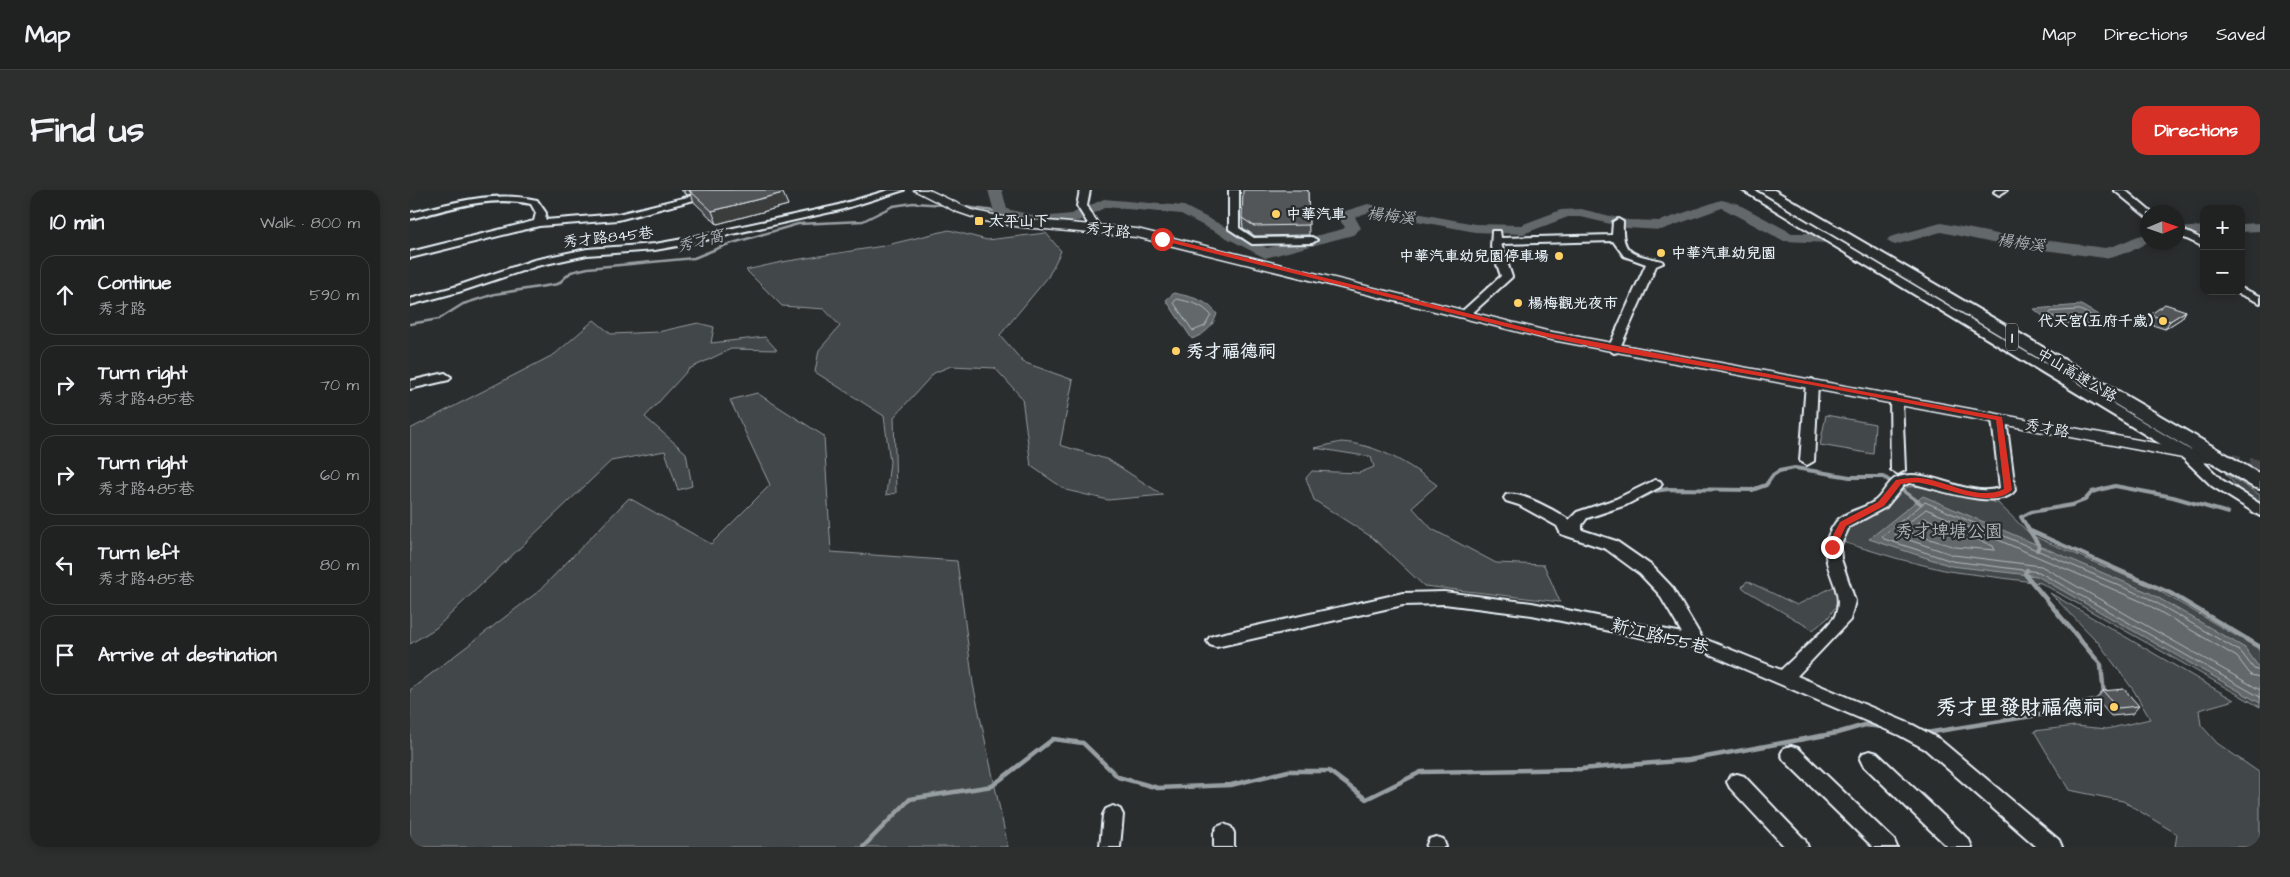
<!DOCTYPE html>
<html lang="en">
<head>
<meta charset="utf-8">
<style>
  body { margin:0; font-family:"Architects Daughter","LXGW WenKai TC",sans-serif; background:#2d2f2f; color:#f1f3f6 }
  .controls { position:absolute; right:15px; top:15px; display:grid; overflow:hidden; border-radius:10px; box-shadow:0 2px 8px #0003 }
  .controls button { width:45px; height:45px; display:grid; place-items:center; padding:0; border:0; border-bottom:1px solid #3d3f40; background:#202222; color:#f1f3f6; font:25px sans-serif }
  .compass { position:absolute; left:1730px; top:15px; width:45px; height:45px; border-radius:50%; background:#202222; box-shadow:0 2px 8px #0003; rotate:88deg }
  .stop { position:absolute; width:15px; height:15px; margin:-11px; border:4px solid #d93025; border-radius:50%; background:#fff }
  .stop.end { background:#d93025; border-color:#fff; box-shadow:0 1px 5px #0008 }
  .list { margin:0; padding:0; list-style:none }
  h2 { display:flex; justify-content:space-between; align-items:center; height:65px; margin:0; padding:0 20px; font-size:21px }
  h2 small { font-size:16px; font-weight:400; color:#a2a4a5 }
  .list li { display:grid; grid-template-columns:32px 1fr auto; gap:15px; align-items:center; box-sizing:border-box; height:80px; margin:0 10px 10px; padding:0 10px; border:1px solid #3d3f40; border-radius:15px }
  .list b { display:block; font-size:19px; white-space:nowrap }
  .list p { margin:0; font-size:16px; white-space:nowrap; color:#a2a4a5 }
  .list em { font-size:16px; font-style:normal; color:#a2a4a5 }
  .icon { flex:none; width:28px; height:28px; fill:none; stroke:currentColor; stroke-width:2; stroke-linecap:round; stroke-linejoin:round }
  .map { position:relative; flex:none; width:1850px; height:657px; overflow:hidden; border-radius:15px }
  header { display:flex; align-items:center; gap:30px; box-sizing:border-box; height:70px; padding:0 25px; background:#202222; border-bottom:1px solid #3d3f40 }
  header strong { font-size:24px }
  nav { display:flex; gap:28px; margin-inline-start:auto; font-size:18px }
  .intro { display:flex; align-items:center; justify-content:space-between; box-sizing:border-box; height:120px; padding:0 30px }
  h1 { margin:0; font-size:35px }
  .button { padding:12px 22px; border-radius:15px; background:#d93025; color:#fff; font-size:18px; font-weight:700 }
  main { display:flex; gap:30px; padding:0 30px }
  aside { flex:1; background:#202222; border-radius:15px; box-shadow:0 2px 8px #0003 }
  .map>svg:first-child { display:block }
  .green { fill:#424648; stroke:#959ca0 }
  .water { fill:#63686b; stroke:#989fa3 }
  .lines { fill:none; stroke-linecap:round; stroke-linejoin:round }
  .shore { stroke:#b3bac0; stroke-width:1 }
  .stream-far2 { stroke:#989fa3; stroke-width:2.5 }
  .stream-far1 { stroke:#989fa3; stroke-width:4 }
  .stream { stroke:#989fa3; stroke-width:4.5 }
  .river { fill:#63686b; fill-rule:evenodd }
  .major-tunnel { stroke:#464a4c; stroke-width:18; stroke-dasharray:18 9; stroke-linecap:butt }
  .minor-casing { stroke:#e8f1f8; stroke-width:4 }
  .major-casing { stroke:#e8f1f8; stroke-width:3 }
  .highway-casing { stroke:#e8f1f8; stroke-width:4 }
  .minor { fill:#2a2d2e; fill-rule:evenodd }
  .major { fill:#2a2d2e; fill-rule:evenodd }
  .highway { fill:#2a2d2e; fill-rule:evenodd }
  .wall { fill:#474b4d; stroke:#e8f1f8 }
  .shaded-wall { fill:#3a3d3e; stroke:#e8f1f8 }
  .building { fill:#535759; stroke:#e8f1f8 }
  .route { fill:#d93025 }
  .poi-dot { fill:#ffd166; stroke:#2a2d2e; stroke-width:2 }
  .labels { text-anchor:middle; stroke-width:4.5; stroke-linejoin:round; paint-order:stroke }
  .far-poi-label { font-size:15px; font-weight:bold; fill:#e8f1f8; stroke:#2a2d2e; text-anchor:start }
  .far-street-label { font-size:15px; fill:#e8f1f8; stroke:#2a2d2e }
  .far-water-label { font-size:16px; font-style:italic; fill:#acb3b9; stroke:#2a2d2e }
  .shield { fill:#2a2d2e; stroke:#afb6bb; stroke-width:1 }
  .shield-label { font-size:16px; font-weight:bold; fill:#e8f1f8 }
  .poi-label { font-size:18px; font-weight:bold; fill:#e8f1f8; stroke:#2a2d2e; text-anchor:start }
  .park-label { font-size:18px; fill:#aeb5ba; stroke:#2a2d2e }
  .street-label { font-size:18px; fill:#e8f1f8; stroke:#2a2d2e }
  .near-poi-label { font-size:21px; font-weight:bold; fill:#e8f1f8; stroke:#2a2d2e; text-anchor:end }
</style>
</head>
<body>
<header>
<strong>Map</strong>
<nav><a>Map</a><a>Directions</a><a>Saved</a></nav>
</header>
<div class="intro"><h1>Find us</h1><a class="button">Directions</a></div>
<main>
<aside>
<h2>10 min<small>Walk · 800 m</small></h2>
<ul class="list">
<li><svg class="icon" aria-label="ahead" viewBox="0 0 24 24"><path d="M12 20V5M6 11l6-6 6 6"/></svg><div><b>Continue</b><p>秀才路</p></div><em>590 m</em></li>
<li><svg class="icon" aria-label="right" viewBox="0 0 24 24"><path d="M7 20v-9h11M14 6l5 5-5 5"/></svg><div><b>Turn right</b><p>秀才路485巷</p></div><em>70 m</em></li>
<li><svg class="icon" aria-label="right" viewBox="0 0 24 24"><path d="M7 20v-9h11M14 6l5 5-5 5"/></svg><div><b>Turn right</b><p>秀才路485巷</p></div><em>60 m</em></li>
<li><svg class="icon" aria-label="left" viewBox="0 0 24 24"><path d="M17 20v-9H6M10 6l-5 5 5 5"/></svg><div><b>Turn left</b><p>秀才路485巷</p></div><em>80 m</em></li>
<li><svg class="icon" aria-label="arrive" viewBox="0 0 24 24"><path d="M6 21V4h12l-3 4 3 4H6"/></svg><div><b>Arrive at destination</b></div></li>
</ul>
</aside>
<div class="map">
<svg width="1850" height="657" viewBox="0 0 1850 657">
  <rect width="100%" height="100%" fill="#2a2d2e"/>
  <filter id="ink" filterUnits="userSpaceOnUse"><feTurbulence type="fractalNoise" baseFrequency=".02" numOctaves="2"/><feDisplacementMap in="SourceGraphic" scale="10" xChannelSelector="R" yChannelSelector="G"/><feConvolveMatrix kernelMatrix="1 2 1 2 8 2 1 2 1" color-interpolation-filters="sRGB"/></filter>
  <g filter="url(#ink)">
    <path class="green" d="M539,40L577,50L636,43L651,61L638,87L590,145L613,172L663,190L650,255L699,270L753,305L698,310L656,300L621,276L612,208L585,178L541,176L524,183L484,227L486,303L476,305L480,272L474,226L405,182L409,160L430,136L414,119L372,116L336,80L372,72L473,56Z
      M184,130L201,144L248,142L288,133L304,137L301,153L355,147L367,160L321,159L279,179L235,227L276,263L282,296L268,300L255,261L201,271L26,438L0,454V239L145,164Z
      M347,203L414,246L421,362L547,371L563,494L598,657H0V500L129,401L219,308L301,354L360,295L320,210Z
      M1416,225L1465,234L1463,264L1410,255Z
      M931,252C967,254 999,274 1027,295L1002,317L1022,339L1086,373L1134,375L1150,412L1014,396L963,348L904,310L896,288L902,281L949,283L964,277L961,267L905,258Z
      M1815,283L1850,305V315L1832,303Z
      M1513,296L1588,313L1621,345L1744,398L1847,458L1850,462V517L1631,393L1538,381L1489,369L1429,351L1435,339L1476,317L1497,297Z
      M1337,391L1387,415L1425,396L1429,411L1418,428L1403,440L1337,401L1332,397Z
      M1640,403L1824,510L1789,520L1791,535L1807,553L1850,583V657H1765L1767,644L1713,611L1659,600L1624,541L1665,536L1697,539L1740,529L1724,501L1688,452Z"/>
    <path class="water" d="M764,103C781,107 796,109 807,124C802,138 796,143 782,149L756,110Z
      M1671,115L1690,126L1691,128L1687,134L1641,133L1624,119Z
      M1513,306L1740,403L1835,458L1850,479V513L1627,386L1541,376L1459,349Z"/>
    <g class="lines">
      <path class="shore" d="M767,109C780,112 792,114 801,125L795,136L783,141L764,113Z
        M1670,120L1680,125V128L1649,129L1639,125L1641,122Z
        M1515,328L1583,356L1585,360L1545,357L1501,343V339Z
        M1850,481L1844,479L1831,462L1738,408L1515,312L1472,346L1474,349L1542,371L1629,382L1850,507
        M1850,487L1841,485L1827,467L1735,413L1516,319L1485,343L1487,346L1544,365L1631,376L1850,500"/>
      <path class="stream-far2" d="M548,16L591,22
        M0,134L29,129L53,114L85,104L148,94L161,82L178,78L284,68L316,55L388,34L453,31L483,16L503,13L536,15"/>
      <path class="stream-far1" d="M1213,316L1244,301L1259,299L1342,300L1356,295L1363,285L1369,281L1385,278L1440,287H1474L1510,313
        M1178,328L1204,319
        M1621,341L1702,377
        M1627,360L1629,356L1611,327L1621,322L1662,315L1675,310L1682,302L1705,296L1763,307L1818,323"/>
      <path class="stream" d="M1699,376L1760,403L1850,457
        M1617,380L1615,384L1691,475L1694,505
        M1516,543L1635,524L1691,509
        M453,657L500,609L582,596L643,549L673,553L708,587L748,598L821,595L878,581H919L956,609L1011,582L1171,579L1279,570L1427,543L1455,535L1473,537"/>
      <path class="river" d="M578,0H592L597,19L631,27L661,24L694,9L774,16L857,58L933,39L935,37L931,32L930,25L932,22L958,14L1065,34L1111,35L1151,20L1171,19L1217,30L1250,31L1311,10L1326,13L1382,43H1419L1424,45L1427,48L1424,51L1419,53L1374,51L1312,18L1251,40L1217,38L1171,27H1158L1113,44L1065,42L959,22L945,27L951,38L943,45L855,68L771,24L696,17L669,31L631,35L586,25L584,22Z
        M1531,33L1587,44L1695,58C1712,55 1722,46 1738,44V52L1720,62L1695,68L1587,54L1531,42L1485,55L1480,53L1477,50L1480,47Z
        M1850,33V41L1831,42V34Z
        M1794,36V44L1768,46V38Z"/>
      <path class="major-tunnel" d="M1812,271L1850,279"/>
      <g class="minor-casing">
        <path id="minor" d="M306,0H322L208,30L129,36L0,68V62L124,31L126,23L121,14C79,5 40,19 0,29V23C43,13 83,0 127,10L136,23L135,30L208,24Z
          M479,0H494L430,20L273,55L245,60L177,65L127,76L52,101L0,115V109L44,97L124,70L177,59L245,54L273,49L425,16Z
          M670,0H680L677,16L690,38L688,40H682L667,16Z
          M819,0H829V38L844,48L902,47L907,50L902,53L842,54L819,39Z
          M1332,0H1344L1782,261L1812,290L1850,314V326L1802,296L1772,267Z
          M1586,0H1597L1589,5L1584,2Z
          M1704,0H1715L1741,22H1738V28Z
          M1208,29L1213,32C1211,66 1224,64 1252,71L1253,73L1246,76L1208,162L1204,163L1198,159L1236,74L1214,66L1203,51L1091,54L1102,87L1058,127H1050L1048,125L1091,86L1081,57L1082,41H1090L1091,48L1202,45L1203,32Z
          M1768,38L1794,50V57L1768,45Z
          M1831,98L1850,106V113L1827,103L1826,101H1831Z
          M35,183L41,187L39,190L0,199V191Z
          M1402,189L1408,193L1404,271L1397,275L1390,271L1396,193Z
          M1486,205L1492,209L1495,280L1488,284L1481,280L1480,209Z
          M1589,225L1596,229L1605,300C1589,323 1522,297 1500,293L1494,295L1476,317L1439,337L1430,357L1431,369L1445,411L1440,430L1387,486L1503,535L1529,549L1649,650L1652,657H1627L1515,559L1489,545L1288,459L1122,425L1034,414L993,415L806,457L800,455L797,451L800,447L806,445L993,403L1034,402L1122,413L1272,443L1249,404L1230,384L1196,359L1151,344L1147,336L1109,315L1096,311L1094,308L1096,305C1111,301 1146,321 1159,330L1167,322L1206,309L1245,290L1250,291L1252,294L1250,297L1216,315L1177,328L1172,335V340L1206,351L1242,376L1261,396L1292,448L1371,480C1381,470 1420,436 1425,426C1439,394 1397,372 1426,332C1435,321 1455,319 1466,310C1473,304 1478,292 1486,288C1518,275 1555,309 1590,298L1582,229Z
          M1381,556L1388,558L1484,650L1487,657H1463L1374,570L1371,564L1374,558Z
          M1460,561L1467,563L1559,650L1562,657H1538L1453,575L1450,569L1453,563Z
          M1327,584L1334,586L1395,650L1398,657H1375L1320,598L1317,592L1320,586Z
          M703,616L710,619L713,625L710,657H690L693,625L696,619Z
          M814,634L821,637L824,643V657H804V643L807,637Z
          M1026,647L1033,649L1036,657H1016L1019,649Z"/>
      </g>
      <g class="major-casing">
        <path id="major" d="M504,0H519L561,20L593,27L727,39L1137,141L1799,263L1805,264L1808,268L1805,272L1799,273L1137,149L727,47L612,37L574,31L545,21Z"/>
      </g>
      <g class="highway-casing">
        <path id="highway" d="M1348,0H1364L1850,284V299L1843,297Z"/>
      </g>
      <use href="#minor" class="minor"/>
      <use href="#major" class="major"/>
      <use href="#highway" class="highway"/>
    </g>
    <path class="wall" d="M271,0H370L378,15L307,34L284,12L281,4L277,5Z
      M898,0L899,45L845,46L833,38L832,28Z
      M1776,121L1772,128L1755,139L1736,133L1740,125Z
      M1693,501L1729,516L1722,524L1701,526L1686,509Z"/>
    <path class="shaded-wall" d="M274,0H279L281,4L277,5Z
      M373,3L378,15L307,34L302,21Z
      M1776,121L1772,128L1755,139L1760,131Z"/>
    <path class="building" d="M279,0H370L373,3L302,21Z
      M833,0H898L899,35L844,36L832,28Z
      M1755,114L1776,121L1760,131L1740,125Z
      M1714,499L1729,516L1708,518L1693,501Z"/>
  </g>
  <path class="route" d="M752,47L1137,143L1592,227L1602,300C1580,320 1536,297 1511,293C1505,292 1498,293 1491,294L1474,316L1436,336L1425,359H1419L1417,357L1430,332L1468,312L1486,290C1493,289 1502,287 1510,288C1536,290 1567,312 1594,299L1586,230L1402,195L1204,161L1137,147L750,50Z"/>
  <g class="poi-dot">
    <circle cx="866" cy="24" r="5"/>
    <rect x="564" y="26" width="10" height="10" rx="2.5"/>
    <circle cx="1251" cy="63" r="5"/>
    <circle cx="1149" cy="66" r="5"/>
    <circle cx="1108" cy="113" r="5"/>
    <circle cx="1753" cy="131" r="5"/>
    <circle cx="766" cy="161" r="5"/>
    <circle cx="1704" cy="517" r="5"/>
  </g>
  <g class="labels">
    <g class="far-poi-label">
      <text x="876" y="29">中華汽車</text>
      <text x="579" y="36">太平山下</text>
      <text x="1261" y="68">中華汽車幼兒園</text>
      <text x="1139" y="71" text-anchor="end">中華汽車幼兒園停車場</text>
      <text x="1118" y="118">楊梅觀光夜市</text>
      <text x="1743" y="136" text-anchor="end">代天宮(五府千歲)</text>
    </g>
    <g class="far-street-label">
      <text transform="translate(698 40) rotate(6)" y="5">秀才路</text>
      <text transform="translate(198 47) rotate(-6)" y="5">秀才路845巷</text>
      <text transform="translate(1667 185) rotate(31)" y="5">中山高速公路</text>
      <text transform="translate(1637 238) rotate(11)" y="5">秀才路</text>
    </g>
    <g class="far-water-label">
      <text transform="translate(981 25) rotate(7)" y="6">楊梅溪</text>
      <text transform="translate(290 50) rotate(-14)" y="6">秀才窩</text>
      <text transform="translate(1611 52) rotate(8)" y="6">楊梅溪</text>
    </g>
    <rect class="shield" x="1596" y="133.5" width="12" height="27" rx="4"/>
    <g class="shield-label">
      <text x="1602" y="153">1</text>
    </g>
    <g class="poi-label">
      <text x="776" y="167">秀才福德祠</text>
    </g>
    <g class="park-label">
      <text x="1539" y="347">秀才埤塘公園</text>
    </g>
    <g class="street-label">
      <text transform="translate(1250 446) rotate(14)" y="6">新江路155巷</text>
    </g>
    <g class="near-poi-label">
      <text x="1694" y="524">秀才里發財福德祠</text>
    </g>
  </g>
</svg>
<div class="controls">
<button>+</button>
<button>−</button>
</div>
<svg class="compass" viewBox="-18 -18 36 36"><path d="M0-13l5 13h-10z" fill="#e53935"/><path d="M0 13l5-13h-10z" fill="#a2a4a5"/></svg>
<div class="stop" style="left:752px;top:49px"></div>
<div class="stop end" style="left:1422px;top:357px"></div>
</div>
</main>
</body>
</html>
